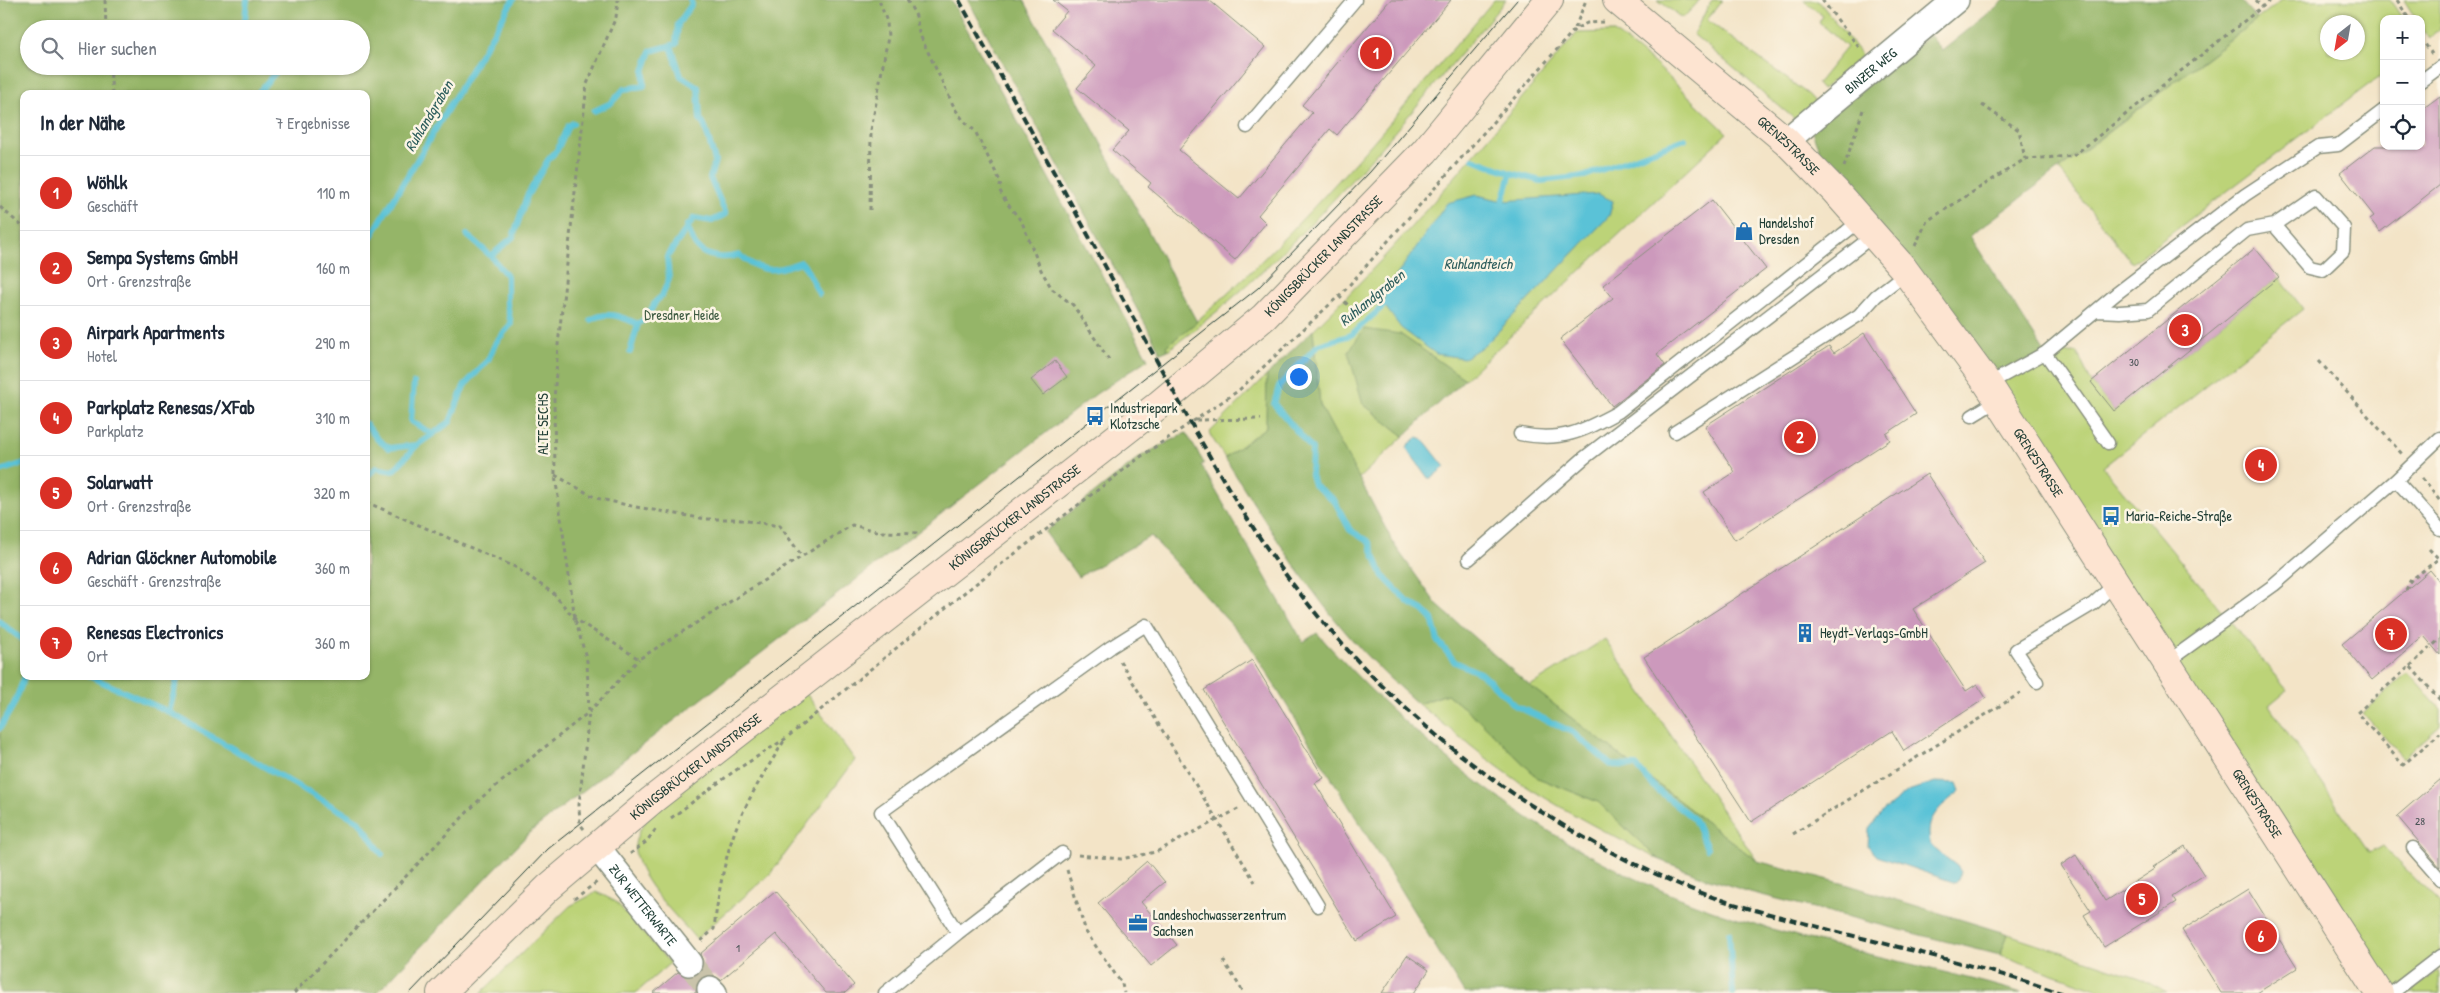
<!DOCTYPE html>
<html lang="de">
<head>
<meta charset="utf-8">
<style>
  body { margin:0; font-family:"Patrick Hand",sans-serif; background:#f2f2f3; color:#1f2937 }
  .controls { position:absolute; right:15px; top:15px; display:grid; overflow:hidden; border-radius:10px; box-shadow:0 1px 4px #0004 }
  .controls button { width:45px; height:45px; display:grid; place-items:center; padding:0; border:0; border-bottom:1px solid #e0e1e3; background:#fff; color:#1f2937; font:25px sans-serif }
  .compass { position:absolute; left:2320px; top:15px; width:45px; height:45px; border-radius:50%; background:#fff; box-shadow:0 1px 4px #0004; rotate:211deg }
  .you { position:absolute; left:1298px; top:376px; width:18px; height:18px; margin:-12px; border:4px solid #fff; border-radius:50%; background:#1a73e8; box-shadow:0 0 0 8px #1a73e833 }
  .badge { display:grid; place-items:center; width:32px; height:32px; border-radius:50%; background:#d93025; color:#fff; font-size:16px; font-weight:700 }
  .pin { position:absolute; translate:-50% -50%; border:2px solid #fff; box-shadow:0 1px 5px #0006 }
  .list { margin:0; padding:0; list-style:none }
  h2 { display:flex; justify-content:space-between; align-items:center; height:65px; margin:0; padding:0 20px; font-size:21px }
  h2 small { font-size:16px; font-weight:400; color:#747a83 }
  .list li { display:grid; grid-template-columns:32px 1fr auto; gap:15px; align-items:center; box-sizing:border-box; height:75px; padding:0 20px; border-top:1px solid #e0e1e3 }
  .list b { display:block; font-size:19px; white-space:nowrap }
  .list p { margin:0; font-size:16px; white-space:nowrap; color:#747a83 }
  .list em { font-size:16px; font-style:normal; color:#747a83 }
  .icon { flex:none; width:28px; height:28px; fill:none; stroke:currentColor; stroke-width:2; stroke-linecap:round; stroke-linejoin:round }
  .map { position:relative; flex:none; width:2440px; height:993px; overflow:hidden }
  .search { position:absolute; background:#fff; box-shadow:0 1px 4px #0004; left:20px; top:20px; width:350px; height:55px; display:flex; align-items:center; gap:12px; box-sizing:border-box; padding:0 18px; border-radius:28px; color:#747a83; font-size:19px }
  .panel { position:absolute; background:#fff; box-shadow:0 1px 4px #0004; left:20px; top:90px; width:350px; height:590px; border-radius:10px }
  .map>svg:first-child { display:block }
  .green { fill:#bcd378; stroke:#6e8856; fill-rule:evenodd }
  .forest { fill:#95b568; stroke:#5a794e; fill-rule:evenodd }
  .water { fill:#5ac2d7; stroke:#3c8086 }
  .lines { fill:none; stroke-linecap:round; stroke-linejoin:round }
  .stream { stroke:#5ac2d7; stroke-width:6 }
  .building { fill:#cc99bc }
  .street-tunnel { stroke:#c9c3aa; stroke-width:25; stroke-dasharray:25 12; stroke-linecap:butt }
  .lane-casing { stroke:#89907e; stroke-width:15 }
  .street-casing { stroke:#89907e; stroke-width:28 }
  .secondary-casing { stroke:#89907e; stroke-width:30 }
  .path { stroke:#89907e; stroke-width:3; stroke-dasharray:4 4; stroke-linecap:butt }
  .lane { stroke:#fff; stroke-width:12 }
  .street { stroke:#fff; stroke-width:25 }
  .secondary { stroke:#fde4d1; stroke-width:28 }
  .tram { stroke:#1f3d34; stroke-width:1 }
  .rail { stroke:#1f3d34; stroke-width:4; stroke-dasharray:8 4; stroke-linecap:butt }
  .labels { text-anchor:middle; stroke-width:5; stroke-linejoin:round; paint-order:stroke }
  .number-label { font-size:11px; fill:#4a5456 }
  .street-label { font-size:14px; fill:#1f3d34; stroke:#fcf5e5 }
  .poi-label { font-size:14px; fill:#1f3d34; stroke:#fcf5e5; text-anchor:start }
  .park-label { font-size:14px; fill:#3e5b42; stroke:#fcf5e5 }
  .water-label { font-size:15px; font-style:italic; fill:#2e5e5d; stroke:#fcf5e5 }
</style>
</head>
<body>
<div class="map">
<svg width="2440" height="993" viewBox="0 0 2440 993">
  <rect width="100%" height="100%" fill="#fcf5e5"/>
  <filter id="ink" filterUnits="userSpaceOnUse"><feTurbulence type="fractalNoise" baseFrequency=".02" numOctaves="2"/><feDisplacementMap in="SourceGraphic" scale="10" xChannelSelector="R" yChannelSelector="G"/><feConvolveMatrix kernelMatrix="1 2 1 2 8 2 1 2 1" color-interpolation-filters="sRGB"/></filter>
  <filter id="wash" filterUnits="userSpaceOnUse"><feTurbulence type="fractalNoise" baseFrequency=".0096" numOctaves="4" result="noise"/><feDisplacementMap in="SourceGraphic" scale="20" xChannelSelector="R" yChannelSelector="G"/><feGaussianBlur stdDeviation="1.12" result="paint"/><feColorMatrix in="noise" values="0 0 0 0 0 0 0 0 0 0 0 0 0 0 0 0 0 1.4 0 .05"/><feComposite in="paint" operator="in"/></filter>
  <g filter="url(#wash)">
    <rect width="100%" height="100%" fill="#f3e4c7"/>
    <path class="green" d="M1494,0H1506C1401,124 1300,253 1168,350L1165,346C1211,312 1251,272 1291,231C1363,157 1428,78 1494,0Z
      M1658,0H1700L1684,17L1679,16Z
      M1712,0H1722L1707,20L1809,95L1816,103L1797,121L1693,34Z
      M1803,0H1818L1862,56L1822,90L1817,84L1847,47L1819,22L1823,16Z
      M2282,0H2390L2403,19H2384V73L2132,263L2059,170ZM2328,22H2358V52H2328Z
      M2404,0H2440V30L2429,38L2421,27V19H2416Z
      M1614,32L1654,63L1727,133L1465,379L1400,334L1363,404L1404,436L1358,479L1320,405L1313,330C1408,238 1491,133 1577,33ZM1477,195L1503,201H1613L1609,216L1485,345Z
      M2279,277L2303,309L2103,467L2287,690L2269,705L2369,853L2383,846L2440,904V956L2392,993L1988,384L2045,353L2077,352L2091,382L2114,411Z
      M1267,375L1266,427L1225,458L1209,433Z
      M1605,639L1757,861L1530,686Z
      M2408,673L2440,709V726L2403,758L2363,713Z
      M805,692L855,760L771,873L696,939C676,915 639,882 635,851C633,836 646,821 654,810Z
      M1447,694L1479,720L1538,778L1598,802L1658,859C1612,836 1565,811 1521,783C1485,759 1452,730 1418,704Z
      M597,892L616,902L670,963L636,993H481L570,906Z
      M2008,934L2140,978L2167,993H2107L2000,955Z
      M2438,970L2440,973V993H2410Z"/>
    <path class="forest" d="M0,0H951L1148,359L1096,394L530,832L377,993H0ZM29,29H361V66H29ZM24,94H366V676H24Z
      M968,0H1024L1197,322L1166,346L1168,350L1161,353Z
      M2005,0H2240L2257,19L1970,236L2045,353L1988,384L1835,191L1811,129L1930,35L1942,51Z
      M1364,329L1400,334L1465,379L1404,436L1363,404L1348,352Z
      M1313,330L1320,405L1395,546L1437,605L1530,686L1757,861L1845,884L2008,934L2000,955L1750,892L1706,878L1658,859L1598,802L1538,778L1479,720L1447,694L1418,704C1403,690 1387,677 1373,662C1314,602 1270,529 1225,458L1266,427L1267,375Z
      M1186,433L1204,463L1201,465L1303,642L1317,633C1430,760 1572,866 1735,918C1829,948 1927,965 2022,993H1464L1249,644L1151,536L1078,577L1045,532L1143,455Z"/>
    <path class="water" d="M1598,194L1613,201L1609,216L1485,345L1464,358L1436,354L1401,328L1384,305L1385,292L1447,203L1477,195L1503,201Z
      M1418,437L1423,439L1445,467L1431,478H1428L1407,449L1408,445Z
      M1935,782L1957,783L1960,791C1940,807 1923,818 1931,846L1957,866L1961,872L1956,883L1877,856L1868,846L1869,829L1883,811L1908,791Z"/>
    <g class="lines">
      <path class="stream" d="M244,29L247,0
        M257,94L281,66
        M594,111L611,103L624,89L644,86V71L651,51L676,44L678,24L692,4L690,0
        M1473,159L1511,173L1503,201L1498,206
        M1511,173L1541,181L1585,176L1685,139
        M687,225C690,232 692,242 697,247C706,258 726,259 739,255C762,274 774,272 801,262L806,268L819,294
        M467,235L491,256
        M366,245L513,0
        M1390,300L1351,335L1318,345L1279,386L1274,404L1312,449L1311,475L1314,485L1334,500L1350,530L1369,542L1382,575L1408,602L1423,610L1432,619L1438,641L1455,662L1482,674L1516,706L1572,732L1611,765L1636,766L1655,788L1694,819L1707,848
        M591,320C608,310 621,317 638,324
        M630,352L638,324L647,317L656,301L662,296L669,279L667,257L694,218L712,221L726,214L710,178L715,161L705,127L700,119L698,87L681,76L671,46
        M414,383L411,421L432,434
        M366,424L377,439L389,448L417,445
        M0,471L24,463
        M366,477L376,468L393,471L417,445L450,422L464,386L488,360L496,342L511,324L507,304V276L491,256L513,237L527,196L548,160L557,150L568,126L573,123
        M0,622L24,641
        M89,676L169,712L360,822L382,854
        M169,712L178,676
        M0,728L14,704L25,676
        M1729,933L1733,993"/>
    </g>
    <g id="blocks">
      <path class="building" d="M1053,0H1209L1265,47L1179,150L1239,199L1312,113L1302,105L1390,0H1451L1337,135L1330,129L1258,215L1266,223L1235,260L1148,187L1151,183L1112,150L1129,131L1077,88L1096,66L1052,29L1067,11Z
        M2440,96V185L2380,232L2370,219L2374,216L2340,173L2375,146H2421V110Z
        M1712,200L1766,269L1657,354L1665,365L1612,406L1560,339L1613,298L1603,285Z
        M2255,248L2279,277L2114,411L2091,382Z
        M1864,333L1916,414L1886,434L1890,440L1735,540L1704,492L1735,472L1705,426L1829,346L1834,353Z
        M1055,361L1067,377L1043,395L1031,380Z
        M1927,474L1985,563L1913,609L1966,691L1977,684L1986,698L1904,751L1892,731L1751,822L1644,657Z
        M2430,570L2440,582V655L2424,636L2372,680L2342,644Z
        M1252,660L1324,778L1315,783L1396,917L1357,941L1204,690Z
        M2440,779V867L2397,816Z
        M2185,846L2204,875L2172,896L2176,902L2104,947L2084,915L2091,911L2061,865L2076,855L2105,901L2155,869L2153,867Z
        M1147,861L1165,882L1141,902L1177,945L1151,966L1098,903Z
        M2248,889L2297,968L2257,993H2221L2182,930Z
        M775,891L854,985L845,993H826L776,934L721,980L713,975L700,979L696,985V993H653L678,972L691,977L698,974L703,961L700,954Z
        M1407,955L1429,970L1414,993H1382Z"/>
    </g>
  </g>
  <g filter="url(#ink)">
    <use href="#blocks" fill-opacity="0" stroke="#89907e" stroke-width="1"/>
    <g class="lines">
      <path class="street-tunnel" d="M689,963L710,989"/>
      <g class="lane-casing">
        <path id="lane" d="M2421,81L2440,67
          M1247,127L1355,0
          M2096,311L2120,312L2148,310L2247,230L2274,225L2310,267L2323,270L2343,251L2344,228L2316,196L2274,225
          M2045,353L2108,443
          M1988,384L2045,353L2116,294L2245,195L2318,147L2338,145L2384,110
          M1972,416L1998,400
          M1675,432L1859,315L1876,296L1906,273
          M1520,434C1562,442 1581,432 1618,412L1861,220
          M2396,480L2440,529
          M1469,559L1584,458L1874,235
          M2167,662L2274,585L2396,480L2440,438
          M2037,682L2016,650L2093,604L2115,584
          M2413,848L2440,879
          M958,933L1062,853
          M885,993L958,933L881,812L1111,647L1146,625L1318,906
          M2392,993L2440,956"/>
      </g>
      <g class="street-casing">
        <g id="street">
          <path id="s1" d="M1786,141L1956,0"/>
          <path id="s2" d="M597,847L689,963"/>
          <path d="M710,989L714,993"/>
        </g>
      </g>
      <g class="secondary-casing">
        <g id="secondary">
          <path id="s3" d="M1617,0L1786,141L1835,191L1903,268L1988,384L2379,993"/>
          <path id="s4" d="M441,993L548,888L652,800L1156,407L1264,317L1425,151L1549,0"/>
        </g>
      </g>
      <path class="path" d="M105,0L106,29
        M907,0L916,16L919,33L955,109L964,121L975,131L1001,183L999,189L1006,202L1022,222L1041,270L1052,289L1073,305L1111,363
        M1822,0L1861,50
        M2256,0L2262,7L2271,0
        M2397,0L2409,19
        M1575,28L1586,0
        M2421,38L2432,54
        M110,66L112,94
        M1982,105L2019,130L2025,159
        M1844,167L1864,107
        M0,207L24,228
        M870,210L871,130L888,37L887,22L879,0
        M1915,246L1927,221L2025,159L2073,156L2262,7
        M1339,296L1350,307
        M2319,361L2402,454
        M1196,420L1261,419
        M555,475L596,498L636,507L706,519H734L780,526L802,556
        M2422,478L2440,501
        M366,502L515,567L553,593L575,619L639,659L852,525L881,532L921,533
        M2429,549L2440,560
        M2406,590L2410,581L2438,559
        M1120,661L1255,882
        M2410,666L2440,639
        M2440,700L2410,666L2357,713L2403,765L2440,733
        M671,818L733,772L785,739L965,592L1143,455L1238,391L1345,290L1575,29L1587,23L1604,22
        M584,829L580,824L579,805L589,712L587,661L575,619L555,475L554,400L558,345L587,84L616,17L618,0
        M1793,834L2024,691
        M630,854L646,842L656,829
        M1078,855L1121,859L1156,852L1240,808
        M1067,870L1086,932L1122,984L1124,993
        M574,899L597,882
        M701,941L714,929C718,895 725,853 739,821C751,793 768,767 784,741
        M1223,960L1244,993
        M294,993L481,798L589,712L639,659"/>
      <use href="#lane" class="lane"/>
      <use href="#street" class="street"/>
      <use href="#secondary" class="secondary"/>
      <path class="tram" d="M410,993L548,849L1258,288L1370,172L1517,0"/>
      <path class="rail" d="M959,0C1016,103 1073,207 1129,310C1181,404 1230,502 1295,587C1394,717 1526,818 1676,883C1724,904 1775,915 1826,929C1905,949 1984,967 2061,993"/>
    </g>
  </g>
  <defs>
    <g id="shop-bare" transform="scale(1.5)"><path d="M-5-2.5h2.3a2.7 3.5 0 0 1 5.4 0H5L5.5 6h-11ZM-1.5-2.5h3a1.5 2.3 0 0 0-3 0Z" fill="#1f6fb2" stroke="#fcf5e5" stroke-width="2.5" paint-order="stroke"/></g>
    <g id="bus-bare" transform="scale(1.5)"><path d="M-5-6H5V4H4V6H2V4H-2V6H-4V4H-5ZM-3.5-4V0h7V-4ZM-3.5 1.2v1.5H-2V1.2ZM2 1.2v1.5H3.5V1.2Z" fill="#1f6fb2" stroke="#fcf5e5" stroke-width="2.5" paint-order="stroke"/></g>
    <g id="building-bare" transform="scale(1.5)"><path d="M-4-6H4V6H1V3H-1V6H-4ZM-2.5-4.3h1.7v1.8h-1.7ZM.8-4.3h1.7v1.8H.8ZM-2.5-1h1.7V.8h-1.7ZM.8-1h1.7V.8H.8Z" fill="#1f6fb2" stroke="#fcf5e5" stroke-width="2.5" paint-order="stroke"/></g>
    <g id="office-bare" transform="scale(1.5)"><path d="M-6-3h4V-5.5h4V-3h4V5H-6ZM-1-4.5V-3h2v-1.5ZM-6 0V1H6V0Z" fill="#1f6fb2" stroke="#fcf5e5" stroke-width="2.5" paint-order="stroke"/></g>
  </defs>
  <g fill-rule="evenodd">
    <use href="#shop-bare" x="1744" y="231"/>
    <use href="#bus-bare" x="1095" y="416"/>
    <use href="#bus-bare" x="2111" y="516"/>
    <use href="#building-bare" x="1805" y="633"/>
    <use href="#office-bare" x="1138" y="923"/>
  </g>
  <g class="labels">
    <g class="number-label">
      <text x="2134" y="366">30</text>
      <text x="2420" y="825">28</text>
      <text x="738" y="952">1</text>
    </g>
    <g class="street-label">
      <text dy="5" stroke="none"><textPath href="#s1" startOffset="110">BINZER WEG</textPath></text>
      <text dy="5" stroke="none"><textPath href="#s3" startOffset="225">GRENZSTRASSE</textPath></text>
      <text dy="5" stroke="none"><textPath href="#s4" startOffset="1151">KÖNIGSBRÜCKER LANDSTRASSE</textPath></text>
      <text transform="translate(543 424) rotate(-90)" y="5">ALTE SECHS</text>
      <text dy="5" stroke="none"><textPath href="#s3" startOffset="630">GRENZSTRASSE</textPath></text>
      <text dy="5" stroke="none"><textPath href="#s4" startOffset="746">KÖNIGSBRÜCKER LANDSTRASSE</textPath></text>
      <text dy="5" stroke="none"><textPath href="#s4" startOffset="341">KÖNIGSBRÜCKER LANDSTRASSE</textPath></text>
      <text dy="5" stroke="none"><textPath href="#s3" startOffset="1035">GRENZSTRASSE</textPath></text>
      <text dy="5" stroke="none"><textPath href="#s2" startOffset="74">ZUR WETTERWARTE</textPath></text>
    </g>
    <g class="poi-label">
      <text x="1759" y="228">Handelshof<tspan x="1759" dy="16">Dresden</tspan></text>
      <text x="1110" y="413">Industriepark<tspan x="1110" dy="16">Klotzsche</tspan></text>
      <text x="2126" y="521">Maria-Reiche-Straße</text>
      <text x="1820" y="638">Heydt-Verlags-GmbH</text>
      <text x="1153" y="920">Landeshochwasserzentrum<tspan x="1153" dy="16">Sachsen</tspan></text>
    </g>
    <g class="park-label">
      <text x="682" y="320">Dresdner Heide</text>
    </g>
    <g class="water-label">
      <text transform="translate(429 116) rotate(-59)" y="5">Ruhlandgraben</text>
      <text x="1478" y="269">Ruhlandteich</text>
      <text transform="translate(1372 298) rotate(-39)" y="5">Ruhlandgraben</text>
    </g>
  </g>
</svg>
<div class="controls">
<button>+</button>
<button>−</button>
<button><svg class="icon" aria-label="locate" viewBox="0 0 24 24"><circle cx="12" cy="12" r="6"/><path d="M12 2v4M12 18v4M2 12h4M18 12h4"/></svg></button>
</div>
<svg class="compass" viewBox="-18 -18 36 36"><path d="M0-13l5 13h-10z" fill="#e53935"/><path d="M0 13l5-13h-10z" fill="#747a83"/></svg>
<div class="you"></div>
<div class="pin badge" style="left:1376px;top:53px">1</div>
<div class="pin badge" style="left:1800px;top:437px">2</div>
<div class="pin badge" style="left:2185px;top:330px">3</div>
<div class="pin badge" style="left:2261px;top:465px">4</div>
<div class="pin badge" style="left:2142px;top:899px">5</div>
<div class="pin badge" style="left:2261px;top:936px">6</div>
<div class="pin badge" style="left:2391px;top:634px">7</div>
<div class="search"><svg class="icon" aria-label="search" viewBox="0 0 24 24"><circle cx="10" cy="10" r="6"/><path d="M15 15l6 6"/></svg>Hier suchen</div>
<section class="panel">
<h2>In der Nähe<small>7 Ergebnisse</small></h2>
<ul class="list">
<li><span class="badge">1</span><div><b>Wöhlk</b><p>Geschäft</p></div><em>110 m</em></li>
<li><span class="badge">2</span><div><b>Sempa Systems GmbH</b><p>Ort · Grenzstraße</p></div><em>160 m</em></li>
<li><span class="badge">3</span><div><b>Airpark Apartments</b><p>Hotel</p></div><em>290 m</em></li>
<li><span class="badge">4</span><div><b>Parkplatz Renesas/XFab</b><p>Parkplatz</p></div><em>310 m</em></li>
<li><span class="badge">5</span><div><b>Solarwatt</b><p>Ort · Grenzstraße</p></div><em>320 m</em></li>
<li><span class="badge">6</span><div><b>Adrian Glöckner Automobile</b><p>Geschäft · Grenzstraße</p></div><em>360 m</em></li>
<li><span class="badge">7</span><div><b>Renesas Electronics</b><p>Ort</p></div><em>360 m</em></li>
</ul>
</section>
</div>
</body>
</html>
